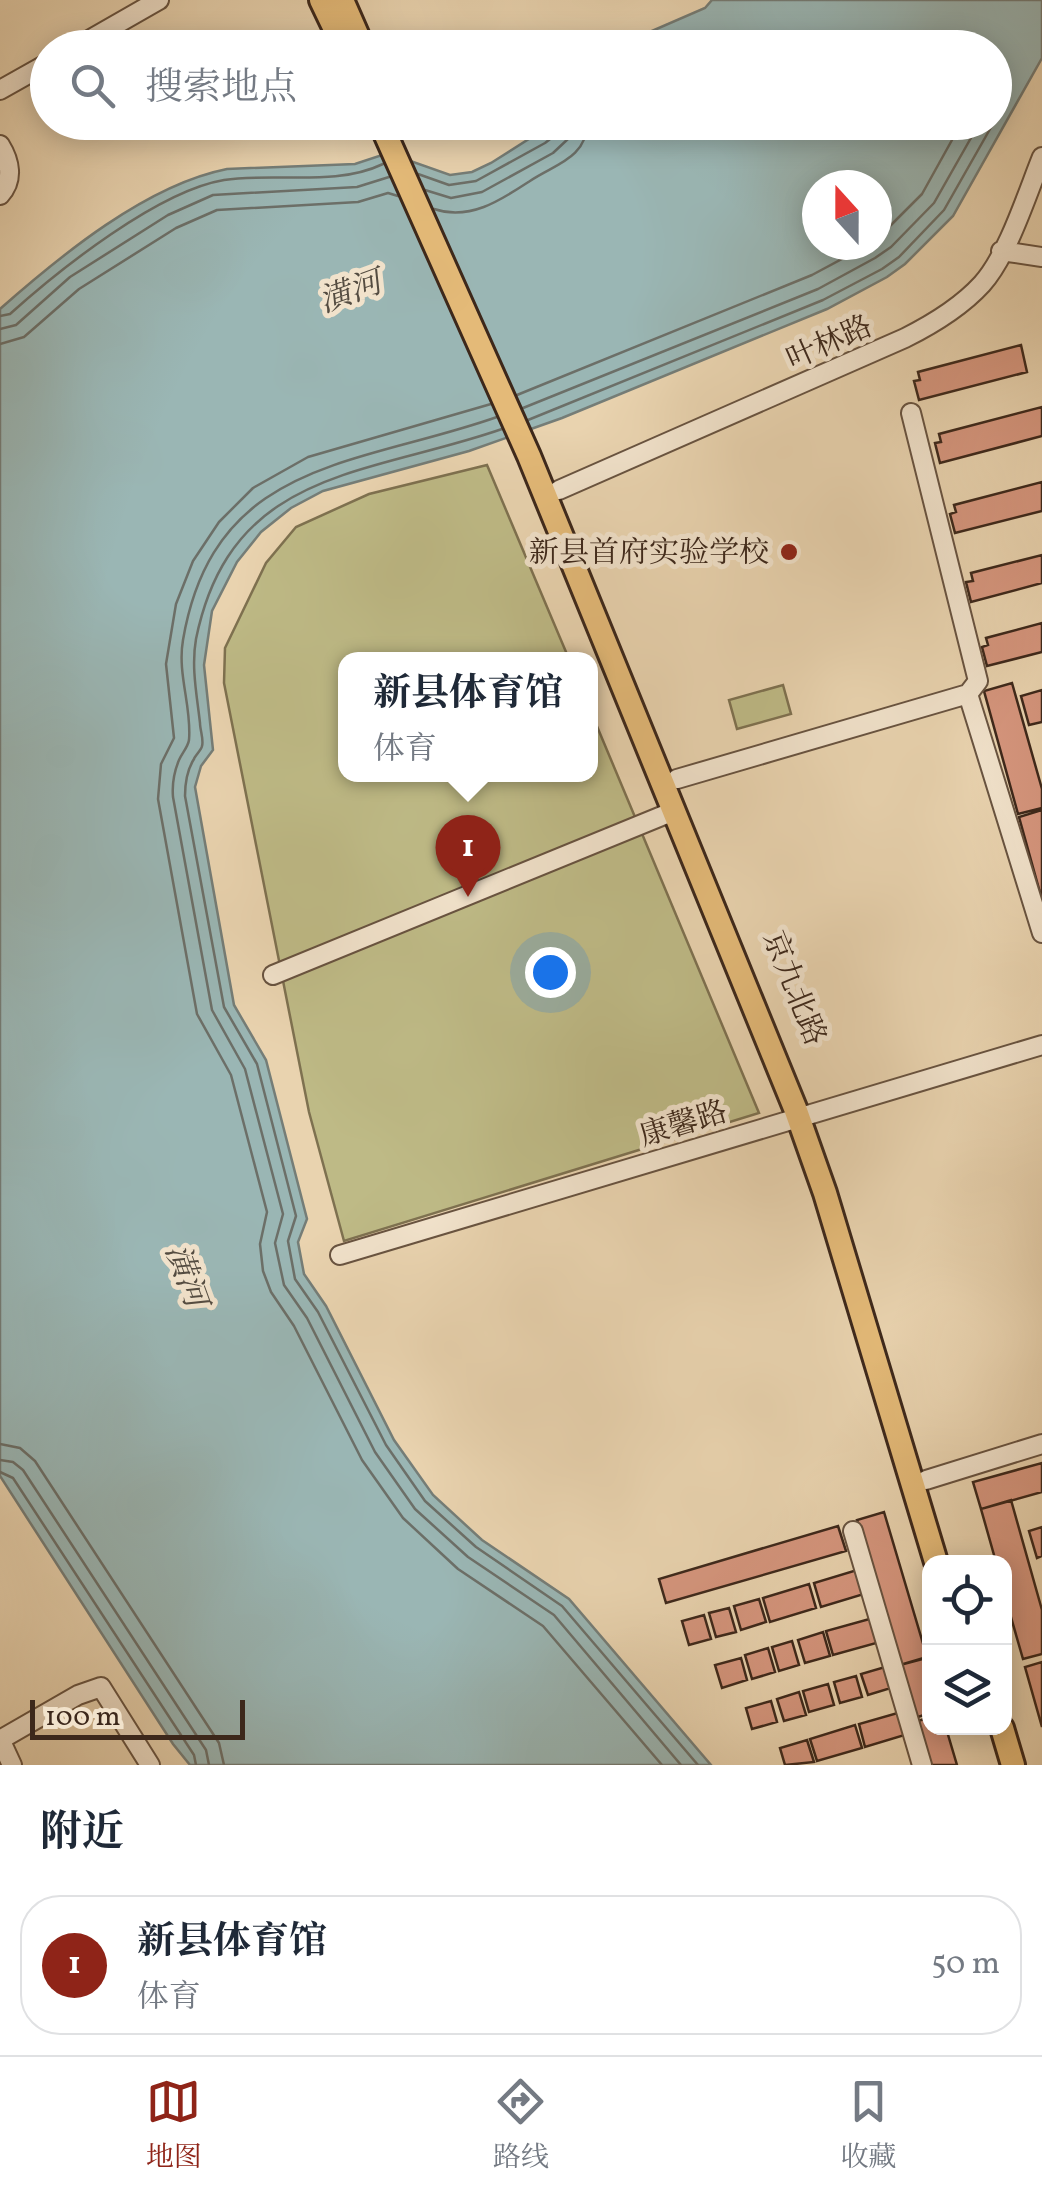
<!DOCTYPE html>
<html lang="zh">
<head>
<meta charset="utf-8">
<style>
  body { margin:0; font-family:Vollkorn,"Noto Serif SC",serif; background:#f6f6f7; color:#1f2937 }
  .controls { position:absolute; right:30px; bottom:30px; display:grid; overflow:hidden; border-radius:20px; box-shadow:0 5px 25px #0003 }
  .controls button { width:90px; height:90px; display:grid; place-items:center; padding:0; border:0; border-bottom:2px solid #e0e1e3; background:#fff; color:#1f2937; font:50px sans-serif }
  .compass { position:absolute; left:802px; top:170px; width:90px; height:90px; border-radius:50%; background:#fff; box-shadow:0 5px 25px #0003; rotate:339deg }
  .scale { position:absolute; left:30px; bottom:25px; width:215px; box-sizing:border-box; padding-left:10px; border:5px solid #3d281b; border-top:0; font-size:28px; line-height:35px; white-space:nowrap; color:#3d281b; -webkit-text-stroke:8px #f1e2cb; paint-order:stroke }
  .you { position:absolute; left:550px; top:972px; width:35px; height:35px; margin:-25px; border:8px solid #fff; border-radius:50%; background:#1a73e8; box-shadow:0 0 0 15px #1a73e833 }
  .badge { display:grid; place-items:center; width:65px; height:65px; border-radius:50%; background:#8f2418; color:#fff; font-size:32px; font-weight:700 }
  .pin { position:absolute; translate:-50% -82px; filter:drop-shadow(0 2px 5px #0008) }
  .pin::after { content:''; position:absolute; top:52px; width:35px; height:30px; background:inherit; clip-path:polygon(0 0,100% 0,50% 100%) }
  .popup { position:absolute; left:338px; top:652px; width:260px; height:130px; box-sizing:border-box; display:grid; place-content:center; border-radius:20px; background:#fff; filter:drop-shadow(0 2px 8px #0005); font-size:32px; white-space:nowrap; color:#747a83 }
  .popup b { font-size:38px; color:#1f2937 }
  .popup::after { content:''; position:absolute; left:50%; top:100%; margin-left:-20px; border:20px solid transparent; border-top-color:#fff }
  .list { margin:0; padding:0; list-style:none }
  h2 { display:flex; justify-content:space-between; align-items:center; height:130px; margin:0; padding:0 40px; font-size:42px }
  h2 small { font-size:32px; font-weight:400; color:#747a83 }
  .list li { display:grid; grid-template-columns:65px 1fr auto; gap:30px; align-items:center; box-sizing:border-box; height:140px; margin:0 20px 20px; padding:0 20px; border:2px solid #e0e1e3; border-radius:40px }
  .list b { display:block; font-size:38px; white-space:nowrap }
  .list p { margin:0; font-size:32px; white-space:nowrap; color:#747a83 }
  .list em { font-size:32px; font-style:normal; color:#747a83 }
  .icon { flex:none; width:55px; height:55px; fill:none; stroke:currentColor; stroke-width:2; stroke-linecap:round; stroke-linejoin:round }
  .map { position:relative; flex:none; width:1042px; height:1765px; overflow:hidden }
  .search { position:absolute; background:#fff; box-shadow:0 5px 25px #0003; left:30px; right:30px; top:30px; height:110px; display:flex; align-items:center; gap:25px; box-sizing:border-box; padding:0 35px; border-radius:55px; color:#747a83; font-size:38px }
  .sheet { height:290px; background:#fff }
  nav { display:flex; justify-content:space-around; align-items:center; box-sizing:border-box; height:140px; border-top:2px solid #e0e1e3; background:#fff; font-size:28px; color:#747a83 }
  nav a { display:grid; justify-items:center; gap:5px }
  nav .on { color:#8f2418 }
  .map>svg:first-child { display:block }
  .green { fill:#beba86; stroke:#7e7150; stroke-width:2.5 }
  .water { fill:#9ab6b4; stroke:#757d77; stroke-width:2.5; fill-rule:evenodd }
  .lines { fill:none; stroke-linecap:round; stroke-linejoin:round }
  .shore { stroke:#6c6f68; stroke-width:2.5 }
  .building { fill:#d6967e; stroke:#3d281b; stroke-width:2.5 }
  .minor-casing { stroke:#685340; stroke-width:22 }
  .major-casing { stroke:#3d281b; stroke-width:28 }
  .minor { stroke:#f1e2cb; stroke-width:18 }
  .major { stroke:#e4ba78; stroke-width:22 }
  .poi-dot { fill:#8f2418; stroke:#f1e2cb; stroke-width:4 }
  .labels { text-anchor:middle; stroke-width:10; stroke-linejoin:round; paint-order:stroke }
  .street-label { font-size:30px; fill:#3d281b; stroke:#f1e2cb }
  .poi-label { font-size:30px; fill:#3d281b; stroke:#f1e2cb; text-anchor:end }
  .water-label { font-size:32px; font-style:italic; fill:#544c41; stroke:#f1e2cb }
</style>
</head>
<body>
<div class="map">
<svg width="1042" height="1765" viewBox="0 0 1042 1765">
  <rect width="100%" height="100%" fill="#e9d3af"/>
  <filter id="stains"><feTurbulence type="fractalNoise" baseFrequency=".002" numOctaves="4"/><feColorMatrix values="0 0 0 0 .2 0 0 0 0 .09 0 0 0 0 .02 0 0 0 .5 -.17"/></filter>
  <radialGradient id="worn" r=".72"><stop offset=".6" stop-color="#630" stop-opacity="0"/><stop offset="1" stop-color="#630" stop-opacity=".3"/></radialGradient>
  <path class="green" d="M487,465L569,659L346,660V774H590L591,712L759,1113L344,1241L309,1112L224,683L225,648L266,563L296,527L369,494Z
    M783,685L791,714L737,729L729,700Z"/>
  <path class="water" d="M712,0H1042V58L953,216L905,264L887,277L827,309L562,418L469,451L323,491L291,508L261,532L237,562L212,611L204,665L213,750L201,766L195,787L234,1005L266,1060L307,1219L298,1242L304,1274L326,1306L394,1440L433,1495L482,1540L569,1599L711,1765H190L173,1744L0,1476V309C60,256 146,185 227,169L355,164L388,153L450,175L472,172L491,163L554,123L994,122V48L615,47L705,8ZM817,185H877V245H817Z"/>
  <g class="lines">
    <path class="shore" d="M418,174L449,185L476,181L545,143L558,133L560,122
      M425,190L451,198L482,192L553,153L569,138L573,122
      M434,209C470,221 501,200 530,181C555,164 586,159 588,122
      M877,239L922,194L962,122
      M0,316L10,314C60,269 158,191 224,180C276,172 335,187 383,164
      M0,329L16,325L70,277L168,215L213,195L357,187L389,177
      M0,344L24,337L79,289L176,228L217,210L358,202L388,193L398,196
      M517,395L812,275L868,245
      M491,404L308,457L253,488L219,522L193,561L176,604L166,664L174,738L161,764L158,799L197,1014L231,1075L267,1212L260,1244L263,1271L271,1292L294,1326L362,1460L403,1518L458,1569L543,1626L662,1765
      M523,408L818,289L875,258L891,247L934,203L980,122
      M497,417C358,466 214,459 183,640C177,674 192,707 189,740C188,747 182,753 179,760C174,772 172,785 173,797L212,1010L245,1069L283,1214L275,1243L284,1285L307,1318L375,1452L415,1509L468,1557L554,1615L681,1765
      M528,420L823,300L882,269L899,257L944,210L994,122
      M502,429C367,476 231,468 196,639C191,667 197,696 200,723C200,730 204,740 202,746C202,749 195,756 194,759C187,770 185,783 185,796L224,1007L257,1064L296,1216L288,1241L295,1279L318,1312L386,1445L425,1501L476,1547L562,1606L698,1765
      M0,1444L20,1448L35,1461L219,1743L224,1765
      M0,1460L13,1462L23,1470L206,1750L209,1765
      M0,1472L13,1478L194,1755L196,1765"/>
  </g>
  <path class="building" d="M1021,345L1027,372L919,400L914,381L920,380L918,372Z
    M1042,407V436L940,463L935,443L941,442L939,434Z
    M1042,482V511L955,533L950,514L956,512L954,505Z
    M1042,555V583L971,602L966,582L973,581L971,573Z
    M1042,623V652L987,666L982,647L988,645L986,638Z
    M1012,683L1042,789V808L1018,814L984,691Z
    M1042,690V722L1029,725L1021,696Z
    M1042,810V900L1019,817Z
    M1042,1463V1492L981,1509L973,1482Z
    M1011,1500L1042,1610V1654L1023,1659L1004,1593V1562H996L981,1509Z
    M884,1512L927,1657L900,1665L857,1520Z
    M838,1526L846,1551L666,1603L659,1579Z
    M1042,1527V1556L1037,1558L1029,1531Z
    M857,1570L864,1594L821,1607L814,1583Z
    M809,1584L816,1608L770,1622L763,1598Z
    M759,1599L766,1622L741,1630L734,1606Z
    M729,1608L736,1632L716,1637L709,1613Z
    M704,1615L711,1639L689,1645L682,1621Z
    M873,1618L880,1642L833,1655L826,1631Z
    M823,1632L830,1656L805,1663L798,1640Z
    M792,1641L799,1665L779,1671L772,1647Z
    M768,1648L775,1672L752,1679L745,1655Z
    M930,1657V1713L915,1718L900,1665Z
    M741,1658L747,1680L722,1688L715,1665Z
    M1042,1662V1727L1025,1667Z
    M885,1667L891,1688L868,1695L861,1674Z
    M856,1676L862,1697L840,1703L834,1682Z
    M828,1684L834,1705L809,1712L803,1691Z
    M799,1692L806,1715L784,1721L777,1699Z
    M771,1701L777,1722L752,1729L746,1708Z
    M901,1712L908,1734L865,1747L859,1724Z
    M930,1717V1728H946L957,1765H931L918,1721Z
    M855,1725L862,1748L817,1761L810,1739Z
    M807,1740L814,1762L785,1765L780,1748Z"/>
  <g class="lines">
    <g class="minor-casing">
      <path id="minor" d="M75,48L159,0
        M0,90L48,63
        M0,145C10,161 14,180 0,195
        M1001,251L1042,257
        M559,490L905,338C933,324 961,307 982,284C1008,255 1027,194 1042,157
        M968,694L1042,933
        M677,779L968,694L978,681L911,413
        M273,975L674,811
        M340,1255L1042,1045
        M926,1480L1042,1444
        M853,1531L922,1765
        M0,1739L12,1765
        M0,1740L78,1695L101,1687L150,1765"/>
    </g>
    <g class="major-casing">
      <path id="major" d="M321,0L344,48
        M342,0L363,48
        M380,122L529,456L795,1108L825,1193L936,1562
        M1002,1728L1013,1765"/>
    </g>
    <use href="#minor" class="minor"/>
    <use href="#major" class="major"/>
  </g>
  <circle class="poi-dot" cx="789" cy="552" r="10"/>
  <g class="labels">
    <g class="street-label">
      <text transform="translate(829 342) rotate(-24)" y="10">叶林路</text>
      <text transform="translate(795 988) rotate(68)" y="10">京九北路</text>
      <text transform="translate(683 1123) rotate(-17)" y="10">康馨路</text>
    </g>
    <g class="poi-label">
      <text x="769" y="562">新县首府实验学校</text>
    </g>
    <g class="water-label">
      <text transform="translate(350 291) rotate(-20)" y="11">潢河</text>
      <text transform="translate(187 1275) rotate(70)" y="11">潢河</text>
    </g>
  </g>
  <rect width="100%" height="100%" filter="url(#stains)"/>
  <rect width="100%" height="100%" fill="url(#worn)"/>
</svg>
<div class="controls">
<button><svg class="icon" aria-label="locate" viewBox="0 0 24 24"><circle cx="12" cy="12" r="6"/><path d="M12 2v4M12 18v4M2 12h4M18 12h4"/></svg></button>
<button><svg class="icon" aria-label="layers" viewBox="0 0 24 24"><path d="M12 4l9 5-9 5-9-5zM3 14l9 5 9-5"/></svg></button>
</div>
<svg class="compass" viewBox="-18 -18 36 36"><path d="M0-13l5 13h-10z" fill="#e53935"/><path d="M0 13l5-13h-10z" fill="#747a83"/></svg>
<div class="scale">100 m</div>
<div class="you"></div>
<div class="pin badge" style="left:468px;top:897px">1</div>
<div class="popup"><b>新县体育馆</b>体育</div>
<div class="search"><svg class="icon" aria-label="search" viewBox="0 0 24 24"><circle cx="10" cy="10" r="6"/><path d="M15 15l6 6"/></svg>搜索地点</div>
</div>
<section class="sheet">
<h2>附近<small></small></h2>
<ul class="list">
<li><span class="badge">1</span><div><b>新县体育馆</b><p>体育</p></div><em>50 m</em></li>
</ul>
</section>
<nav>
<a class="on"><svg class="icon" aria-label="map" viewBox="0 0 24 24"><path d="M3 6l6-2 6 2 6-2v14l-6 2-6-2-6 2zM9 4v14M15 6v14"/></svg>地图</a>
<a><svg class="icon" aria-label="directions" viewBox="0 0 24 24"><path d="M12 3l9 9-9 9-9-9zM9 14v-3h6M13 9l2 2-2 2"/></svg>路线</a>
<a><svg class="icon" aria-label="saved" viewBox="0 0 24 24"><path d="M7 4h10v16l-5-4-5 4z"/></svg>收藏</a>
</nav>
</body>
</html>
